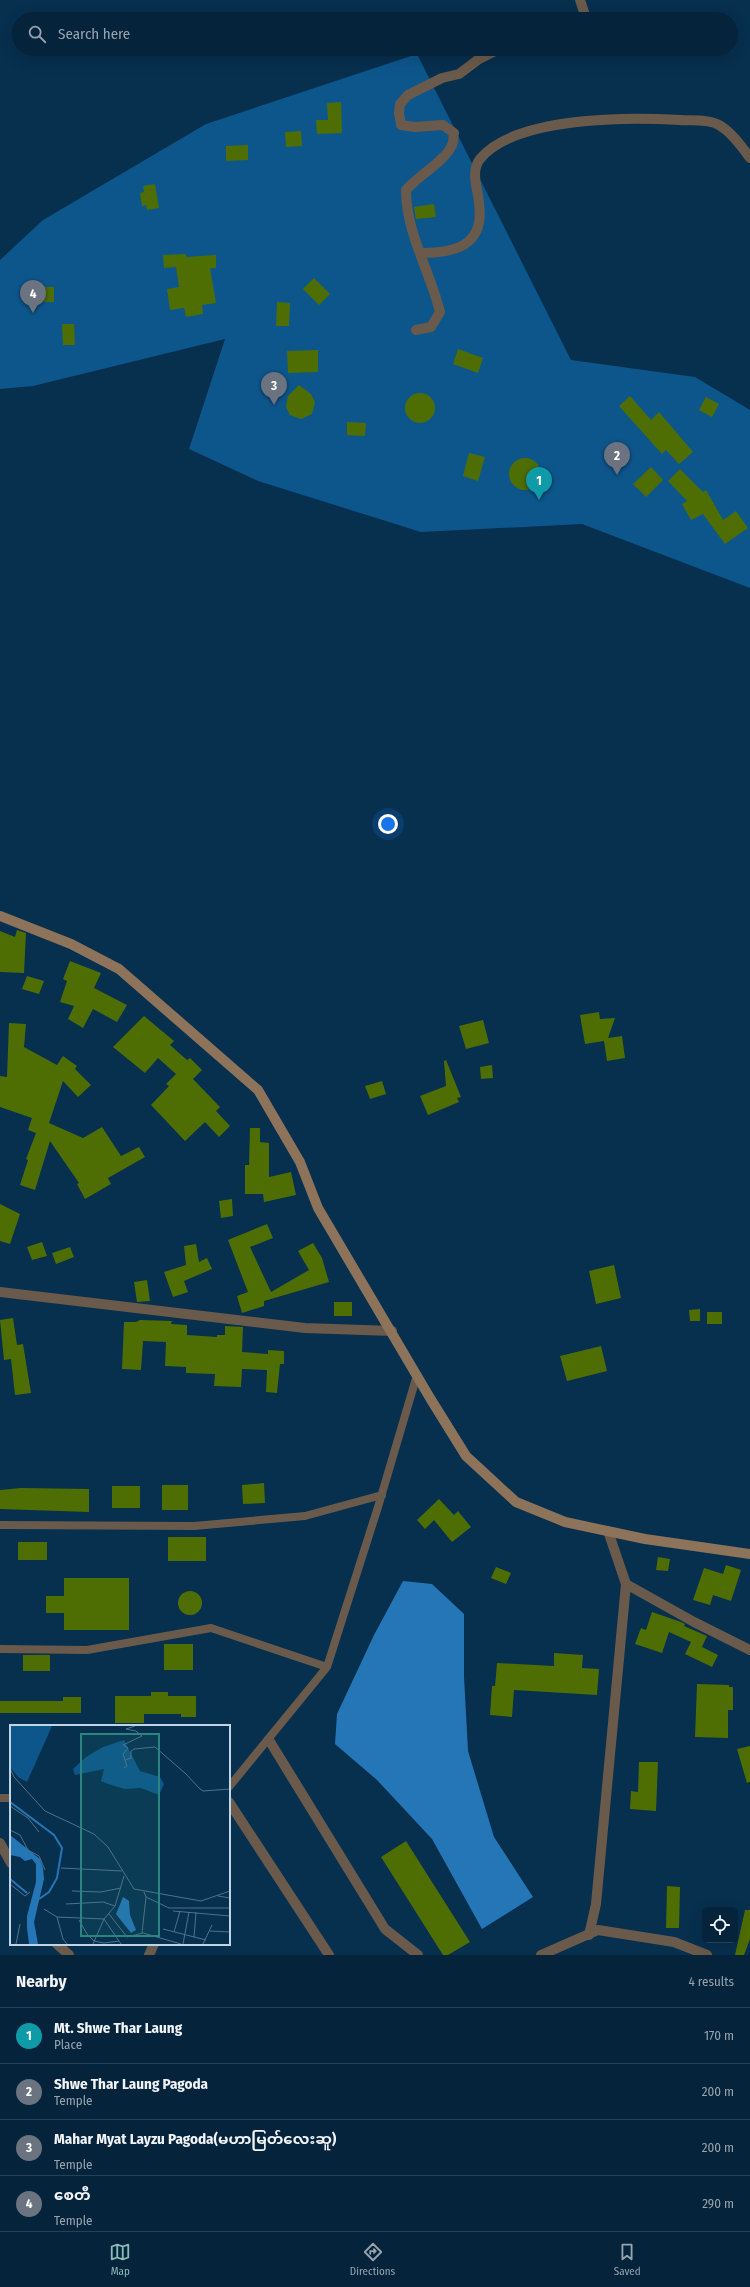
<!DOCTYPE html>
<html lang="en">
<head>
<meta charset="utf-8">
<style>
  body { margin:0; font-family:"Fira Sans Condensed","Noto Sans Myanmar",sans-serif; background:#132f45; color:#f1f3f6 }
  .controls { position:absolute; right:12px; bottom:12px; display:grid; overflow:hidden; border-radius:6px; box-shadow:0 4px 16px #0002 }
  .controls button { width:36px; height:36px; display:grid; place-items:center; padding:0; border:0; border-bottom:1px solid #264054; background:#05233a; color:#f1f3f6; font:20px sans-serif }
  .you { position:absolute; left:388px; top:824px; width:14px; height:14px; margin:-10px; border:3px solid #fff; border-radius:50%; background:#1a73e8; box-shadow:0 0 0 6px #1a73e833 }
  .badge { display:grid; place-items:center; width:26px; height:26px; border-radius:50%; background:#8bbbb9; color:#fff; font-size:13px; font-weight:700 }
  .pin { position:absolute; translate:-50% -33px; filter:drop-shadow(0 1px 2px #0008) }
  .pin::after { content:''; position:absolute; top:21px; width:14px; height:12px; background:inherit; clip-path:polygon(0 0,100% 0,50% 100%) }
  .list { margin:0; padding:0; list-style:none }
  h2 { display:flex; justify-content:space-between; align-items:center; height:52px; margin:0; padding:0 16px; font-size:17px }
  h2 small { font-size:13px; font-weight:400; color:#97a4af }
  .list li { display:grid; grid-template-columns:26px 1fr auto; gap:12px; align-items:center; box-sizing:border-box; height:56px; padding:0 16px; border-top:1px solid #264054 }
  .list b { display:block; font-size:15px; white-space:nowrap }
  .list p { margin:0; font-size:13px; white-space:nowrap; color:#97a4af }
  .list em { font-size:13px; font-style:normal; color:#97a4af }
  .icon { flex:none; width:22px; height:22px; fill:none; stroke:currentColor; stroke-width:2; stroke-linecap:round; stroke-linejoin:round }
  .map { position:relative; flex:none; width:750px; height:1955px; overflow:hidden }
  .search { position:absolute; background:#05233a; box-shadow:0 4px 16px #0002; left:12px; right:12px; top:12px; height:44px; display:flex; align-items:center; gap:10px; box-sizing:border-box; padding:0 14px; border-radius:22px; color:#97a4af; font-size:15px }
  .sheet { height:276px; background:#05233a }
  nav { display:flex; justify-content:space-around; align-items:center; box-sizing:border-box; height:56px; border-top:1px solid #264054; background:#05233a; font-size:11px; color:#97a4af }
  nav a { display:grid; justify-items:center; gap:2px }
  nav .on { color:#8bbbb9 }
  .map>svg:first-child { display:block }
  .green { fill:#0d568c }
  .water { fill:#2576b6 }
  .building { fill:#4e6e04 }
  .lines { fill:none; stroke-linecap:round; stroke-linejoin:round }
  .service { stroke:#6a5a4b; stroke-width:8 }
  .minor { stroke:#6a5a4b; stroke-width:10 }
  .secondary { stroke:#8c735a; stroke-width:10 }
  .inset-river { fill:none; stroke:#2576b6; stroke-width:2 }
  .inset-road { fill:none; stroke:#51718c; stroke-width:1 }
  .view { fill:#2a8480; fill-opacity:0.15; stroke:#2a8480; stroke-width:2 }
  .inset-edge { fill:none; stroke:#c0d4e8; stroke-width:2 }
</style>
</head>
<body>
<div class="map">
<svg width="750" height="1955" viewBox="0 0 750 1955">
  <rect width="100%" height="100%" fill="#072f4e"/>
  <path class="green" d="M417,54L571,360L695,377L750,410V588L582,524L421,532L258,481L189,449L225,339L33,386L0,389V260L43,220L206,124Z"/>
  <path class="water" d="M403,1581L432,1584L464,1614V1677L468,1751L494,1837L533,1897L482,1929L432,1839L377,1780L335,1744L337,1714L374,1635Z"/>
  <path class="building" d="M341,102L342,133L317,134L316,120H328L327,103Z
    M301,131L302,146L286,147L285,132Z
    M248,145V160L226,161V146Z
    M155,184L159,208L147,210L146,205L142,206L140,193L144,192L143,186Z
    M434,204L436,217L416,219L414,207Z
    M186,254V257L216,255V268H210L216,303L202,305L203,314L186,317L184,308L170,310L167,289L179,287L176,267L164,268L163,255Z
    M314,278L330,294L319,305L303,289Z
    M35,287H54V302H35Z
    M277,302L290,303L289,326H276Z
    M62,324H74L75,345H63Z
    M458,349L483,358L478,373L453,364Z
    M318,350V372L288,373L287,351Z
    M299,385L311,394L315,402L312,414L301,419L290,415L286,407L288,396Z
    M405 408a15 15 0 1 1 30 0a15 15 0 1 1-30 0Z
    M630,396L651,420L659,412L693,452L679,464L666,450L662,454L619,406Z
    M706,397L719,404L712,417L699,410Z
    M347,422L366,423L365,436L347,435Z
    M469,453L485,457L478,481L463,476Z
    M509 474a16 16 0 1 1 32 0a16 16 0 1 1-32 0Z
    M651,467L663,480L646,497L633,484Z
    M680,469L703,492L706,490L723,520L736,511L748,528L725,544L703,514L691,520L682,504L687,501L668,481Z
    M17,930L26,933L24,973L0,972V931L15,937Z
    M70,961L101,973L94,988L127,1005L117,1022L93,1009L83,1028L68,1019L74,1006L60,1002L67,981L63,979Z
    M27,976L44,981L39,994L22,989Z
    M599,1012L600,1019L615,1018L608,1038L622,1036L625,1058L607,1061L604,1041L585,1044L580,1015Z
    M144,1016L174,1041L170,1045L187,1060L190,1058L202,1070L193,1079L220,1107L216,1111L230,1126L219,1137L205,1122L185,1141L151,1105L169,1086L166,1084L176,1074L158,1058L145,1073L113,1047Z
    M483,1020L489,1043L466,1049L459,1026Z
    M9,1023L26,1024L24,1047L57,1065L63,1056L77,1066L75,1069L91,1085L78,1097L63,1081L49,1123L83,1138L102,1127L121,1156L139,1147L145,1157L108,1178L111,1184L85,1199L77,1184L79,1183L50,1141L35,1190L20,1185L28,1160L26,1159L36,1133L28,1130L32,1118L0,1107V1076L7,1077Z
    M446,1060L461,1097L457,1098L459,1102L428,1115L420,1096L446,1086L444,1061Z
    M492,1065L493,1078L481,1079L480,1067Z
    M382,1081L386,1094L370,1099L365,1086Z
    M250,1128H260V1142L269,1143V1177L291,1172L296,1195L264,1202L263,1194H245V1165H249Z
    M232,1199L233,1216L221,1218L219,1201Z
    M0,1204L20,1214L10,1244L0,1241Z
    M267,1224L273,1238L250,1247L271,1292L309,1270L298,1251L313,1243L322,1258L329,1282L264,1301V1306L242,1313L237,1296L248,1292L228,1240Z
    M42,1242L47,1256L32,1260L27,1247Z
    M196,1244L199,1262L207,1258L212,1269L184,1281L188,1292L173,1297L164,1272L186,1265L184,1246Z
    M70,1247L74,1257L56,1264L52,1253Z
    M614,1265L621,1298L596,1304L589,1271Z
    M147,1280L150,1301L137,1302L134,1282Z
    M334,1302H352V1316H334Z
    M700,1309V1321H690L689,1310Z
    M707,1312H722V1324H707Z
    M13,1318L17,1345L23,1344L31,1393L15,1395L11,1359L4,1360L0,1320Z
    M140,1320L172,1321L171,1324L187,1325V1335L217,1337V1335H225V1326L243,1327L242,1352L268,1354V1350L284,1351V1364H280L277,1393L266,1392L267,1370L242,1369L241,1387L214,1386L215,1374L186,1373V1367L165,1366L166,1342L143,1341L141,1370L122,1369L124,1322H136Z
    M601,1346L607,1371L567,1381L560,1356Z
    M264,1483L265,1503L243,1504L242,1485Z
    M162,1485H188V1510H162Z
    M112,1486H140V1508H112Z
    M21,1488L89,1489V1512L0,1509V1490Z
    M439,1499L454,1515L458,1511L471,1527L452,1542L434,1520L425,1529L417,1520Z
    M168,1537H206V1561H168Z
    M18,1542H47V1560H18Z
    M658,1557L670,1559L668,1571L656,1570Z
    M726,1565L741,1570L731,1601L713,1595L710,1605L693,1600L704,1568L723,1574Z
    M496,1567L511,1573L506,1584L491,1578Z
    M64,1578H129V1630H64V1613H46V1596H64Z
    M178 1603a12 12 0 1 1 24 0a12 12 0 1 1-24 0Z
    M652,1612L681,1622L685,1624L684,1626L707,1636L702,1647L718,1655L712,1667L685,1654L691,1642L669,1632L662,1653L635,1644L641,1628L646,1630Z
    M164,1644H193V1670H164Z
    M554,1653L583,1655L582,1668L599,1669L597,1695L514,1690L512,1717L490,1715L492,1686H495L497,1663L554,1666Z
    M23,1655H50V1671H23Z
    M697,1684L729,1685V1687H733V1710H728V1738L695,1737Z
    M151,1692H168V1696H196V1717H181V1714H144V1723H115V1696H151Z
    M63,1697H81V1713H0V1701H63Z
    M750,1746V1782L747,1783L737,1749Z
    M639,1762H658L656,1811L630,1809L631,1791L638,1792Z
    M406,1841L470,1942L448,1955H443L381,1857Z
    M667,1886L680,1887L679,1928H666Z
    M745,1910H750V1939L744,1955H735Z"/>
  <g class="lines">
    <path class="service" d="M0,1525L194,1526L305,1516L382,1495
      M0,1649L87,1650L211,1628L327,1667
      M229,1787L327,1667L378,1507L417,1375
      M0,1798H11"/>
    <path class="minor" d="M580,0L585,15L582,19
      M420,253C455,253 485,246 479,203C478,189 470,172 480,159C515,116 630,117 680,120C692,121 709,119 719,125C730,131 743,148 750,158
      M416,330L431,327L440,312C430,271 406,233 406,190C418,176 446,160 452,145C454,142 453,136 454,133L443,125L415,127L401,125L399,113L400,104L408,95L442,78L459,74L479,59L499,49
      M0,1292L305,1328L392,1331
      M608,1531L626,1584L694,1622L750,1650
      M269,1740L385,1929L418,1955
      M229,1802L329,1955
      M0,1843L11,1863
      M589,1935L596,1904L626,1584
      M57,1944L69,1955
      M149,1955L154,1944
      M541,1955L598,1930L674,1942L707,1955"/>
    <path class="secondary" d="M0,916L71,944L119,969L258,1090L300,1162L318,1208L430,1398L466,1456L516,1502L565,1522L645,1539L750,1554"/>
  </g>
  <g transform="translate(10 1725)">
    <rect width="220" height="220" fill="#072f4e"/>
    <path d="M0,1H42L17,57L8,52L0,42ZM114,15L130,46L150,52L154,59L149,70L131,63L115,64L98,59L91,56L94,44L65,50L63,44L76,32L93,22Z" fill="#0d568c"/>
    <path d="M0,110L30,134L33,143L34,154L24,197L28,219H19L17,203V191L26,157V139L22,134L15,136L10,132L0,130ZM113,172L119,176L120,190L126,205L121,208L106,189Z" fill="#2576b6"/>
    <path class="inset-river" d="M0,77L44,110L52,123L47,153L39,167L29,174M0,154L17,168"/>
    <path class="inset-road" d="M115,35L121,33V26L124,24L145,22L176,49L189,63L193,66L220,64M0,43L4,52L35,86L84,109L98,122L124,164L191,176L220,166M114,43L117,41L113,29L118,23L113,20L132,11L126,6L116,4L125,1M0,81L18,93L29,107M0,105L10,110L18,125L29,131L35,145M51,143L112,146M0,159L15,171L20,167M62,166L91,167L111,163M134,167L136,172L159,183H220M208,171L220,173M56,179L93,177L105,181M34,184L47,192L94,194L105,181L114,151M163,186L220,191M99,189L117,212L133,208L171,219M47,192L53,214L57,219M94,194L111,219M69,195L77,209L84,216L94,218L109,216M153,204L196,215M200,206L220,207M164,207L170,186M132,208L136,172M184,212L186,187M6,219L10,199M83,219L94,194M173,219L179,187M193,219L202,200"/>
    <path class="view" d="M71,9H149V211H71Z"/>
    <rect width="220" height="220" class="inset-edge"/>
  </g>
</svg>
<div class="controls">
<button><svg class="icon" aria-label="locate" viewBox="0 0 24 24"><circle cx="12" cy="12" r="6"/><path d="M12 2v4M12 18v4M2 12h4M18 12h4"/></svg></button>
</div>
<div class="you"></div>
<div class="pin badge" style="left:539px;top:500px;background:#0f9aa8">1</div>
<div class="pin badge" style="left:617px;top:475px;background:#6b7280">2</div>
<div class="pin badge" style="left:274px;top:405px;background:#6b7280">3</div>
<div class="pin badge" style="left:33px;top:313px;background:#6b7280">4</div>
<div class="search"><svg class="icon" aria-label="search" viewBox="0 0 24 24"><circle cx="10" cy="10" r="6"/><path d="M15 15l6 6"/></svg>Search here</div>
</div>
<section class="sheet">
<h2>Nearby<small>4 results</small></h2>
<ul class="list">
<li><span class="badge" style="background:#0f9aa8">1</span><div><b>Mt. Shwe Thar Laung</b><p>Place</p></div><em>170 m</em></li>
<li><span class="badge" style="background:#6b7280">2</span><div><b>Shwe Thar Laung Pagoda</b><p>Temple</p></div><em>200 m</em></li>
<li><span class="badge" style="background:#6b7280">3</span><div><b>Mahar Myat Layzu Pagoda(မဟာမြတ်လေးဆူ)</b><p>Temple</p></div><em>200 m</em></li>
<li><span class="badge" style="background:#6b7280">4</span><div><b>စေတီ</b><p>Temple</p></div><em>290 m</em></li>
</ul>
</section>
<nav>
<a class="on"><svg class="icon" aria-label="map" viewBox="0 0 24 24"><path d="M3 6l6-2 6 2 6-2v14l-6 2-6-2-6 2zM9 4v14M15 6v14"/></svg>Map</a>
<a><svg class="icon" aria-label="directions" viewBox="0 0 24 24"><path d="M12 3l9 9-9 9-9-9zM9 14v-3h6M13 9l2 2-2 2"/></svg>Directions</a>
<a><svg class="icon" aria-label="saved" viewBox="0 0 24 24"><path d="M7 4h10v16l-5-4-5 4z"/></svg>Saved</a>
</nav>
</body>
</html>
